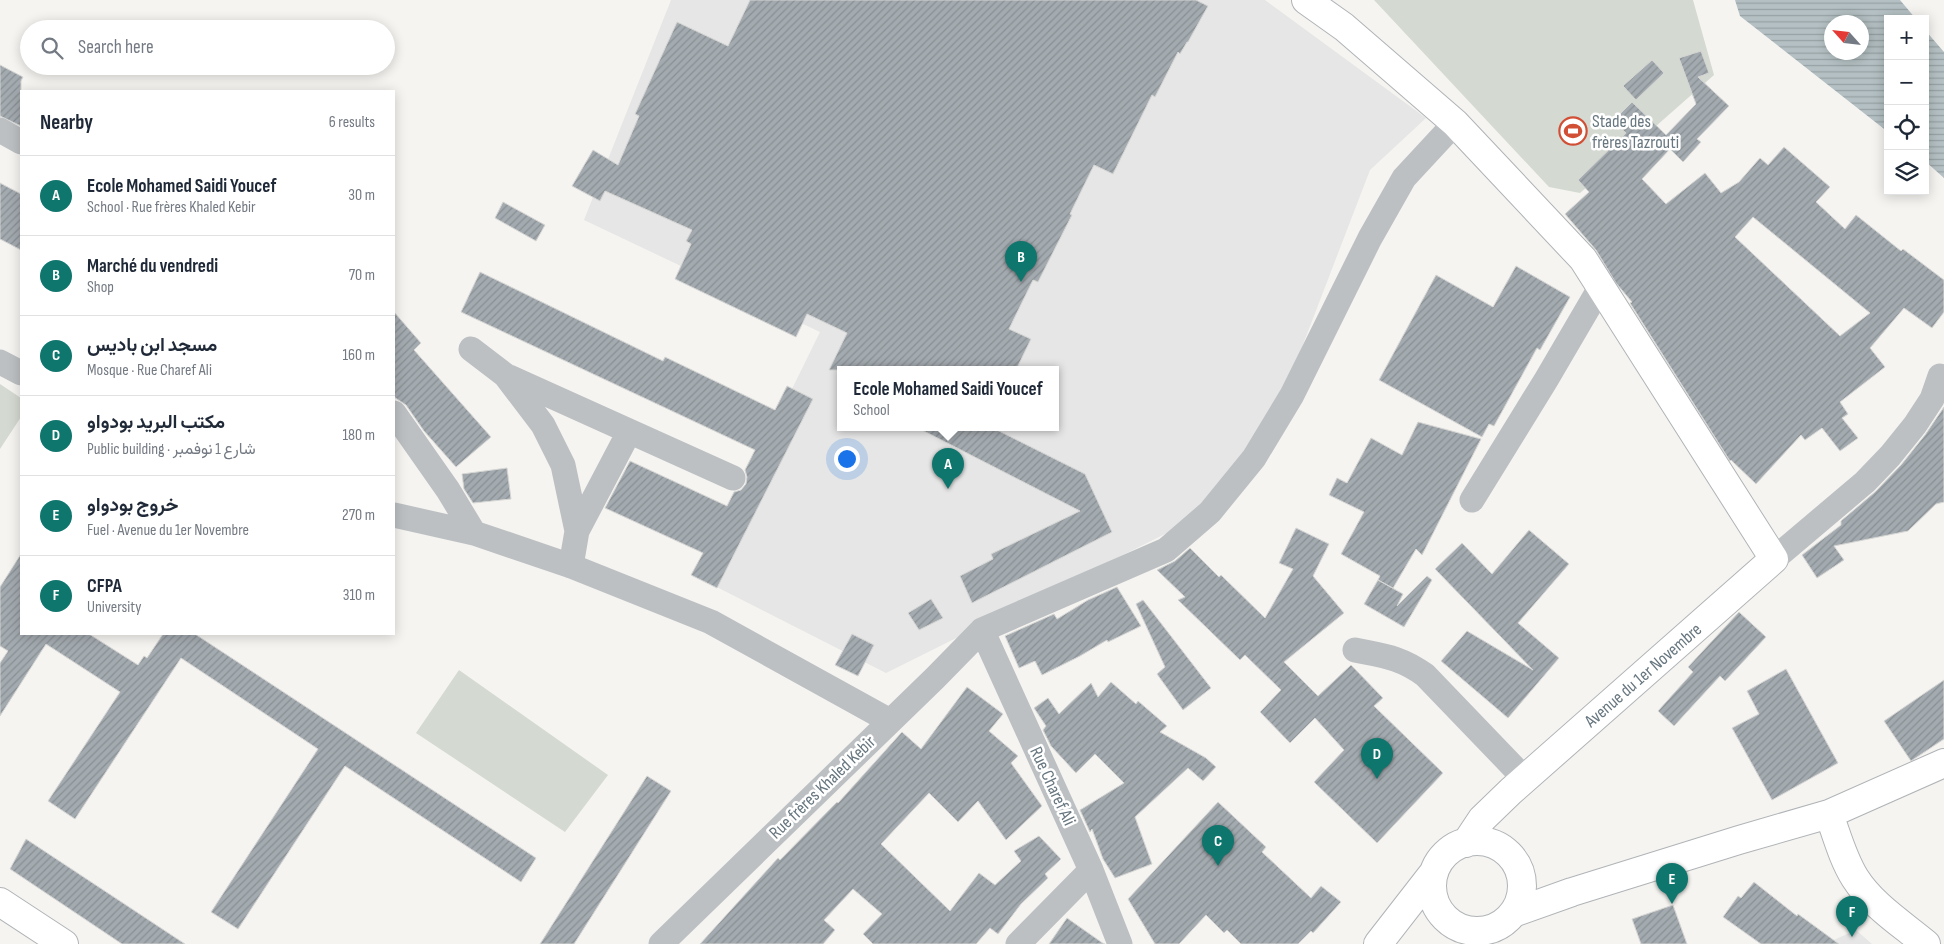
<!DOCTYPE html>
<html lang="en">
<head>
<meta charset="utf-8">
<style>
  body { margin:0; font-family:"Sofia Sans Condensed",Vazirmatn,sans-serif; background:#f6f6f7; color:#1f2937 }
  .controls { position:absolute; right:15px; top:15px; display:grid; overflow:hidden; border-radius:0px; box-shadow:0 2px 12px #0003 }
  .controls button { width:45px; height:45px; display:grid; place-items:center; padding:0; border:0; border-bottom:1px solid #e0e1e3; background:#fff; color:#1f2937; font:25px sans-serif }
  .compass { position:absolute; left:1824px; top:15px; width:45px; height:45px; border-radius:50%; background:#fff; box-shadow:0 2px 12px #0003; rotate:297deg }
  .you { position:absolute; left:846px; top:458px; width:18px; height:18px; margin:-12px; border:4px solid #fff; border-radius:50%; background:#1a73e8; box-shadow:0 0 0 8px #1a73e833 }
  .badge { display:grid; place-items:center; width:32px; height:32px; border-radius:50%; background:#0f766e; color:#fff; font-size:16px; font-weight:700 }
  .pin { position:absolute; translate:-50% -41px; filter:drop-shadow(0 1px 2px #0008) }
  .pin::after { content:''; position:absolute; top:26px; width:18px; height:15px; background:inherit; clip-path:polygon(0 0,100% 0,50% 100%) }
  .popup { position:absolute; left:837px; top:366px; width:222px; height:65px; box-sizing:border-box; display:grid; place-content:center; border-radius:0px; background:#fff; filter:drop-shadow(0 1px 4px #0005); font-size:16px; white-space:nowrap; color:#747a83 }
  .popup b { font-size:19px; color:#1f2937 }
  .popup::after { content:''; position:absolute; left:50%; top:100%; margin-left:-10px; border:10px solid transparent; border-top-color:#fff }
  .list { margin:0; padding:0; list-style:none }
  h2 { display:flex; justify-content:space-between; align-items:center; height:65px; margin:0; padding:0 20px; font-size:21px }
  h2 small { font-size:16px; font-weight:400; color:#747a83 }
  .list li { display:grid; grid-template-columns:32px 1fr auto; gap:15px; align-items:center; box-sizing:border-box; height:80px; padding:0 20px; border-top:1px solid #e0e1e3 }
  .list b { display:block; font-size:19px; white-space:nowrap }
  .list p { margin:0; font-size:16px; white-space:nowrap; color:#747a83 }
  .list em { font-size:16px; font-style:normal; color:#747a83 }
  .icon { flex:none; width:28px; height:28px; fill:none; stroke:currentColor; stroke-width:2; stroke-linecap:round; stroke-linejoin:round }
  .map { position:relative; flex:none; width:1944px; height:944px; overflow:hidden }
  .search { position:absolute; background:#fff; box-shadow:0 2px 12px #0003; left:20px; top:20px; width:375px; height:55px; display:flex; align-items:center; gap:12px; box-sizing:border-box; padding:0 18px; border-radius:28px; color:#747a83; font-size:19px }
  .panel { position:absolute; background:#fff; box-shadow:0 2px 12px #0003; left:20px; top:90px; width:375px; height:545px; border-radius:0px }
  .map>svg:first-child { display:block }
  .built { fill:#e5e6e5; fill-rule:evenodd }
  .green { fill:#d4d9d1 }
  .water { fill:url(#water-rules); fill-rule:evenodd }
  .building { fill:url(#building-hatch); stroke:#d6d6d4; fill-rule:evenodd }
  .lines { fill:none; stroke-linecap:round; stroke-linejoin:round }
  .major-casing { stroke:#b0b4b7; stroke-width:30 }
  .minor { stroke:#bcc0c3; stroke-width:25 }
  .major { stroke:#fff; stroke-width:28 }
  .labels { text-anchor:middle; stroke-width:5; stroke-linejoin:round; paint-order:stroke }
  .poi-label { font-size:18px; fill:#67767f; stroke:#fff; text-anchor:start }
  .street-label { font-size:18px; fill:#67767f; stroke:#fff }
</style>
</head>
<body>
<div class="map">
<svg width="1944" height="944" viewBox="0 0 1944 944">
  <defs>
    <pattern id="water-rules" width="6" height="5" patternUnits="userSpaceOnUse" patternTransform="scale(1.25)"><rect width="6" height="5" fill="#b4c0c3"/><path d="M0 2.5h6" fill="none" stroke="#96a1a4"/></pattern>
    <pattern id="building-hatch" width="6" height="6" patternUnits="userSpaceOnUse" patternTransform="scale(1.25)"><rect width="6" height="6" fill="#a4abb0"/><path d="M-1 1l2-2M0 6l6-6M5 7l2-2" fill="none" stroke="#899094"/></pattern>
  </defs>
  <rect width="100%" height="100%" fill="#f5f4f1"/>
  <path class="built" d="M671,0H1265L1426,118L1370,170L1287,386L1250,447L1214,491L1179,527L886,673L699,578L820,332L584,220ZM840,370H1056V428H840Z
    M1856,930L1872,944H1825Z"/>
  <path class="green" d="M1374,0H1693L1714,75L1580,193L1549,187Z
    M0,384L21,398V417L0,449Z
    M459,670L608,775L565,832L416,733Z"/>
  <path class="water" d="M1735,0H1900L1916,19H1888V132L1740,16ZM1832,22H1862V52H1832Z
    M1925,30L1944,52V178L1925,161Z"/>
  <path class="building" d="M750,0H1196L1208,6L1188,42H1187L1180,54L1178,52L1155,97L1152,95L1113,174L1094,165L1070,214L1072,215L1038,282L1033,280L1009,329L1031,339L1016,370H829L847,333L807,314L796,337L675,279L691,244L686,241L692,230L605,191L600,201L572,186L593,150L618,165L639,116L635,114L677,22L728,46Z
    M1701,51L1709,73L1698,77L1729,106L1697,139L1701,142L1683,162L1670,149L1642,179L1666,204L1705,173L1721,193L1739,182L1760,158L1768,165L1784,147L1830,187L1816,202L1845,229L1856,215L1901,251L1903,249L1944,280V312L1932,328L1904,308L1870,348L1885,367L1840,402L1848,414L1842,418L1858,438L1840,451L1822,428L1805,440L1801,435L1756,484L1731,460L1730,461L1630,303L1632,302L1616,283L1596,250L1565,214L1589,192L1578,180L1626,133L1613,121L1632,102L1666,135L1696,104L1679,58ZM1753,217L1870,313L1840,336L1735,237Z
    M1652,60L1664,73L1636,100L1623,86Z
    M0,65L23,77L21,81V126L0,116Z
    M0,183L21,194V250L0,239Z
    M503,202L545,225L536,241L495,218Z
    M1516,266L1570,297L1540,350L1537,348L1494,426L1489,424L1482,437L1379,380L1436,275L1493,307Z
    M480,272L663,361L665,357L775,410L787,386L813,399L717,588L691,575L703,553L605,508L630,461L727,506L734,492L741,490L746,484L747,477L745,470L755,450L461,312Z
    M394,312L421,343L414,350L491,437L456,467L424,431L406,405L394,397Z
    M1944,407V502L1936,504L1908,531L1834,546L1844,560L1817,578L1802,555L1841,525V521L1875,492L1901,465L1925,435Z
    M1418,422L1481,439L1422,555L1416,549L1393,588L1378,580L1380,576L1341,554L1364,512L1329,495L1337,478L1347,483L1371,438L1402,455Z
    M918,428H993L1085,474L1112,532L972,603L960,576L993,559L991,554L1080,511Z
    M507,468L511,499L473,503L464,489L462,474Z
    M1296,528L1329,544L1313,576L1344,613L1284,662L1318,696L1351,665L1383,698L1374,706L1443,773L1377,843L1314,782L1344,750L1315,718L1290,743L1260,712L1281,690L1245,655L1240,660L1178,600L1185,597L1157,570L1175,561L1190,548L1219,577L1221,575L1265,618L1293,569L1279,563Z
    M1529,530L1569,564L1518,623L1559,658L1508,718L1441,661L1467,631L1533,670L1435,569L1462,543L1492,574Z
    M21,554V634H89L138,665L144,656L147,658L163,634H195L536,858L521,882L345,766L238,929L211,912L318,749L181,658L75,819L48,801L120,692L46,644L0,716V663L8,651L0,646V587Z
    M1427,576L1432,580L1404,627L1364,604L1378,580L1403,594L1397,606Z
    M1117,587L1141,626L1108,642L1107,640L1080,656L1042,675L1035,661L1019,668L1005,636L1054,614L1057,619L1088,600Z
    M931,599L943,618L919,630L908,613Z
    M1143,600L1211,688L1183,710L1157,674L1165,667L1136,604Z
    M1739,612L1766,637L1725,681L1720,676L1674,726L1658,711L1693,672L1688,667Z
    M852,634L874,645L858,676L835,665Z
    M1786,669L1838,763L1772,800L1732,728L1759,714L1747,691Z
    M1944,680V739L1911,761L1884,721Z
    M1111,682L1136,704L1138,701L1167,726L1160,732L1206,758L1216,767L1203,781L1188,768L1135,817L1152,864L1115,878L1103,859L1092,829L1090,832L1080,810L1124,783L1095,754L1076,773L1051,746L1043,730L1046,726L1034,708L1048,698L1059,714L1091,683L1098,697Z
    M967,687L1003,714L989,731L1018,756L1011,763L1042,806L1006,840L978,801L958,822L929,793L881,844L950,911L979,873L995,885L1021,861L1014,851L1039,836L1061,859L1045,874L1048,878L1021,904L998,934L990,928L976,944H873L863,934L882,914L853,889L824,920L835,930L823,944H700L778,858L780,860L837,802L838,803L902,732L921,749Z
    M647,776L671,791L574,944H540Z
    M1218,802L1266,847L1262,852L1311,898L1321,886L1341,902L1313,933L1311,931L1298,944H1241L1227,930L1224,933L1206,915L1179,944H1155L1128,899Z
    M26,839L185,944H122L10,869Z
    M1754,882L1797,916L1798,914L1839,944H1761L1723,917L1738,896L1741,898Z
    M1673,905L1687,944H1641L1632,919Z
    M1067,918L1104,944H1105H1049Z"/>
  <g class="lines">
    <g class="major-casing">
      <path id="major" d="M1306,0L1344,27L1455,123L1583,259L1774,559L1511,791L1482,819L1466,843
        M1829,814C1837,836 1843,859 1855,878C1872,905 1902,924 1926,944
        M1432 886a45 45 0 1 1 90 0a45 45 0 1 1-90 0Z
        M0,902L64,944
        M1513,913L1572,892L1739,840L1829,814L1944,763
        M1378,944L1434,872"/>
    </g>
    <path class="minor" d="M0,130L21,142
      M471,349L505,375L543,425L563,465L577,531L571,566
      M0,362L21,373
      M509,377L733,478
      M394,413L448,490L474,533
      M1472,500L1546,380L1601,286
      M394,515L474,533L571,566L711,622L890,721
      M577,531L629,432
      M1774,559L1865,482L1890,456L1915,425L1932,399L1940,376
      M982,630L1091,870L1120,944
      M1355,650C1384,656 1400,657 1425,675L1525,779
      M661,944L935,678L982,630L1166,550L1210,512L1254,458L1292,395L1370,238L1404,178L1455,123
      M1018,944L1091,870"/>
    <use href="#major" class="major"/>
  </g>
  <defs>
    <g id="stadium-ring" transform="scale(1.4375)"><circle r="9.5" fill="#fff" stroke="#d14f35" stroke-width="1.5"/><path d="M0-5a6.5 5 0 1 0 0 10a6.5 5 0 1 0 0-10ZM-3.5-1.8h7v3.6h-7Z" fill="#d14f35"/></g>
  </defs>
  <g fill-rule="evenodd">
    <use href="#stadium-ring" x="1573" y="131"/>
  </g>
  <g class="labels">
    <g class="poi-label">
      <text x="1592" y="127">Stade des<tspan x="1592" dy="21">frères Tazrouti</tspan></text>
    </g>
    <g class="street-label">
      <text transform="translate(1643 675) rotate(-41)" y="6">Avenue du 1er Novembre</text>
      <text transform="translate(1053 786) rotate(65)" y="6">Rue Charef Ali</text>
      <text transform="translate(822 787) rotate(-44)" y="6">Rue frères Khaled Kebir</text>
    </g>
  </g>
</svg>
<div class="controls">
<button>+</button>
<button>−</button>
<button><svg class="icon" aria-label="locate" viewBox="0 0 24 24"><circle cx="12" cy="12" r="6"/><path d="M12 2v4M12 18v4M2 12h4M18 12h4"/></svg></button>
<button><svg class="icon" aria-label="layers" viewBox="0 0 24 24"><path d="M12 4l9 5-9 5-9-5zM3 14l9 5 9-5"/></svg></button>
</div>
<svg class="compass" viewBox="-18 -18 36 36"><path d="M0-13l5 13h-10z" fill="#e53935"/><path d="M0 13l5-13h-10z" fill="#747a83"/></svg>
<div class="you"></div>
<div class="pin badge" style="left:948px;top:489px">A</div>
<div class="popup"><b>Ecole Mohamed Saidi Youcef</b>School</div>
<div class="pin badge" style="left:1021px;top:282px">B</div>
<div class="pin badge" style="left:1218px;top:866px">C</div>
<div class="pin badge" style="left:1377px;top:779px">D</div>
<div class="pin badge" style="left:1672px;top:904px">E</div>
<div class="pin badge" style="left:1852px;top:937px">F</div>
<div class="search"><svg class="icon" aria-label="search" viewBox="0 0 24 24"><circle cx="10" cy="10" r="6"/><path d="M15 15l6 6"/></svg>Search here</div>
<section class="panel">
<h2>Nearby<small>6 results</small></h2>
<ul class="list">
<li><span class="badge">A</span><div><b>Ecole Mohamed Saidi Youcef</b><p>School · Rue frères Khaled Kebir</p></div><em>30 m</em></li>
<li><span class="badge">B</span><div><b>Marché du vendredi</b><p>Shop</p></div><em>70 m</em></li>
<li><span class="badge">C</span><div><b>مسجد ابن باديس</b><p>Mosque · Rue Charef Ali</p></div><em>160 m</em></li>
<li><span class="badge">D</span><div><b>مكتب البريد بودواو</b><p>Public building · شارع 1 نوفمبر</p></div><em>180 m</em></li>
<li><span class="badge">E</span><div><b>خروج بودواو</b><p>Fuel · Avenue du 1er Novembre</p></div><em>270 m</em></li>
<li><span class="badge">F</span><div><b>CFPA</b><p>University</p></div><em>310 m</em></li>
</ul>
</section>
</div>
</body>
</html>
